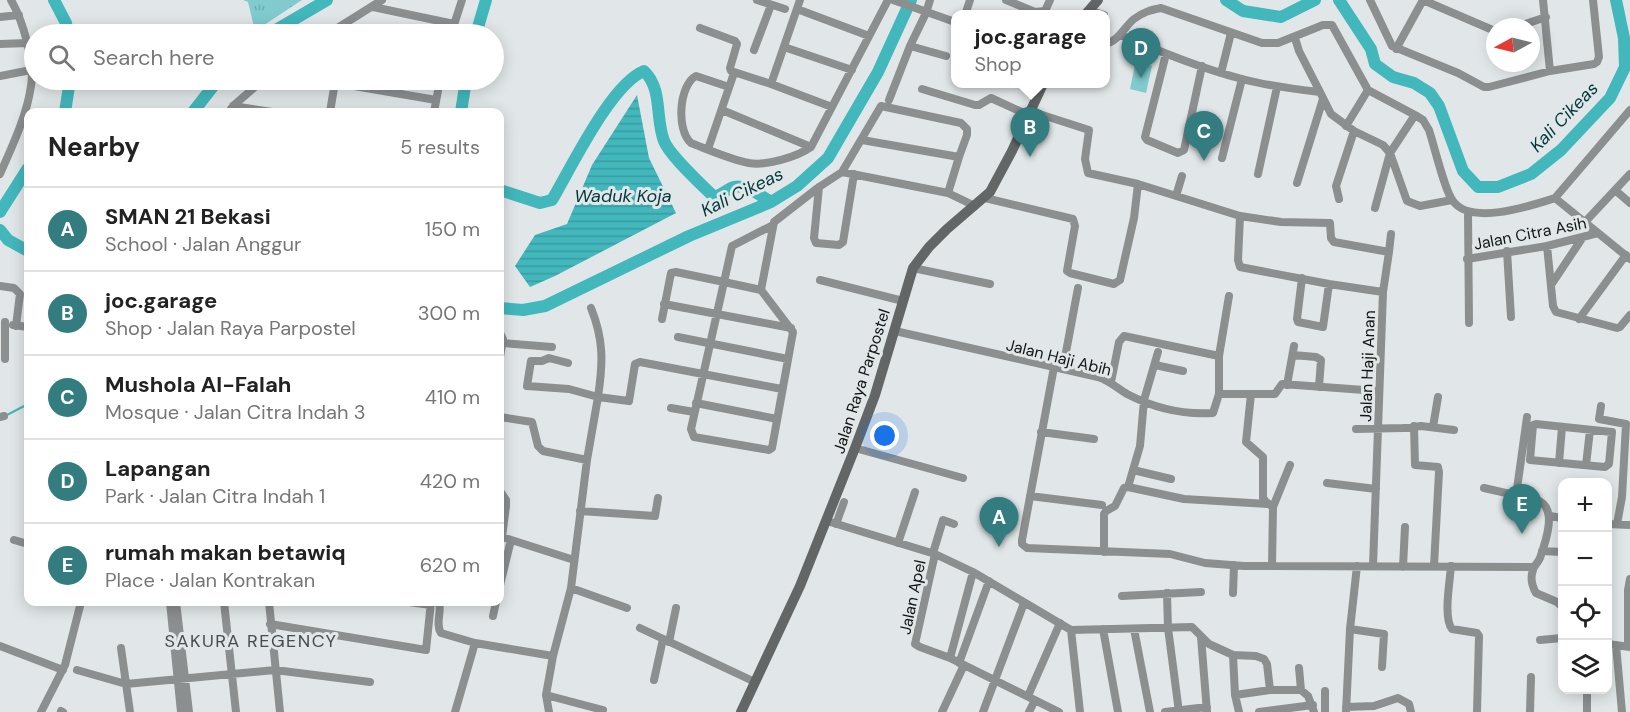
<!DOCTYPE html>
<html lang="en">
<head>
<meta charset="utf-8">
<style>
  body { margin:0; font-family:"DM Sans",sans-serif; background:#f6f6f6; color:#222 }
  .controls { position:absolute; right:18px; bottom:18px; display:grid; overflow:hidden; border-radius:12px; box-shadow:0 3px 15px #0003 }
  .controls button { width:54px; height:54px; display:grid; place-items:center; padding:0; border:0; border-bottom:2px solid #e0e0e0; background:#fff; color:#222; font:30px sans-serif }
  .compass { position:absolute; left:1486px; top:18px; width:54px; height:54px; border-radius:50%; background:#fff; box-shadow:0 3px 15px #0003; rotate:263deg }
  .you { position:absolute; left:885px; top:436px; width:21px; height:21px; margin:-15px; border:4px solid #fff; border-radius:50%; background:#1a73e8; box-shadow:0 0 0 9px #1a73e833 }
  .badge { display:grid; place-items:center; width:39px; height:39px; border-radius:50%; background:#337c7f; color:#fff; font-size:20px; font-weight:700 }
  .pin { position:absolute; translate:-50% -50px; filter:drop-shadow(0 2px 3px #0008) }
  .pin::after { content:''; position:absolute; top:32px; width:21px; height:18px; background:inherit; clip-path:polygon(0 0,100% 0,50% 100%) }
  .popup { position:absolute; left:951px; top:10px; width:159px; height:78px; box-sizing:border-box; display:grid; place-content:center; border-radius:12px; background:#fff; filter:drop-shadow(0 2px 4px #0005); font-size:20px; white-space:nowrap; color:#767676 }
  .popup b { font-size:22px; color:#222 }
  .popup::after { content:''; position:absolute; left:50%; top:100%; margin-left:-12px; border:12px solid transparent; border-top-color:#fff }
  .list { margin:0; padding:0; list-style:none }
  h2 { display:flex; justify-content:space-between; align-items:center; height:78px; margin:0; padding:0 24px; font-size:26px }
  h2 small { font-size:20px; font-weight:400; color:#767676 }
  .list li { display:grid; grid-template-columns:39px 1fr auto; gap:18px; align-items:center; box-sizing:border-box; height:84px; padding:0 24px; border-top:2px solid #e0e0e0 }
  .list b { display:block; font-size:22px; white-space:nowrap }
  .list p { margin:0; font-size:20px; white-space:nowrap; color:#767676 }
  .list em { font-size:20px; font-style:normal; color:#767676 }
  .icon { flex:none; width:33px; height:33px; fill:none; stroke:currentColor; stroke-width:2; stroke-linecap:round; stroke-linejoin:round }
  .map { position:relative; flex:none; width:1630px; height:712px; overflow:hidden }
  .search { position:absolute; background:#fff; box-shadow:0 3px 15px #0003; left:24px; top:24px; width:480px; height:66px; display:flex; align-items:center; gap:15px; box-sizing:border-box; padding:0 21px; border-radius:33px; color:#767676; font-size:22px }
  .panel { position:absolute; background:#fff; box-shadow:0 3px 15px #0003; left:24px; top:108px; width:480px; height:498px; border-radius:12px }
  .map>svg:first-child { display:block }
  .grass { fill:url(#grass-tufts) }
  .green { fill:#81cbce }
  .water { fill:url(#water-rules) }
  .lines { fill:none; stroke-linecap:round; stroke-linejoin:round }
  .stream { stroke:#42b7bc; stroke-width:2 }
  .river { stroke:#42b7bc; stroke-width:12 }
  .minor { stroke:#8c8f8f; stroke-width:8 }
  .secondary { stroke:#626666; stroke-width:10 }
  .labels { text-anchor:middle; stroke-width:6; stroke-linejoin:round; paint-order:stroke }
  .street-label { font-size:16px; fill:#121414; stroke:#e1e7e8 }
  .water-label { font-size:18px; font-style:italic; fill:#00383a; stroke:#e1e7e8 }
  .neighbourhood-label { font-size:18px; letter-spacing:1.5px; fill:#474c4c; stroke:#e1e7e8 }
</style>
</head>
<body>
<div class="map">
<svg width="1630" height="712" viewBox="0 0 1630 712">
  <defs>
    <pattern id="grass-tufts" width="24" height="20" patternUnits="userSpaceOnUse" patternTransform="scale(1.5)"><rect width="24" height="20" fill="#81cbce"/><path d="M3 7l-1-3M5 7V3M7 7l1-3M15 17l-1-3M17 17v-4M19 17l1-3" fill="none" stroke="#6eadb0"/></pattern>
    <pattern id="water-rules" width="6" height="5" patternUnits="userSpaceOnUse" patternTransform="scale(1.5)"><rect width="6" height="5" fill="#42b7bc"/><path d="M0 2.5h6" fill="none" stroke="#399ca1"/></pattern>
  </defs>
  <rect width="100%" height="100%" fill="#e1e7e8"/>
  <path class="grass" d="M243,0H302L255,31L248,2Z"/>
  <path class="green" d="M1136,60L1152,66L1146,93L1130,89Z"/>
  <path class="water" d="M637,95L649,158L676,213L555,276L530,287L515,266L535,235L567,224L592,165Z"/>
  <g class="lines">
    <path class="stream" d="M7,415L28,404"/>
    <path class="river" d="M54,0L66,23L68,34
      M1226,0L1243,11L1281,17L1315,0
      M1339,0L1371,49L1375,64L1393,77L1414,83L1430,93L1439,106L1463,171L1478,187H1498L1531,174L1561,150L1610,98L1625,67L1624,38L1616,0
      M269,34L327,0
      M476,34L486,0
      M65,112L70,80
      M193,112L218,80
      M461,112L466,80
      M500,190L540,203L552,200C571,168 611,84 644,71C663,89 655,118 664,141C670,156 702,185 714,197C722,195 725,191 731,188C744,182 761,196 771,202
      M0,212L28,168
      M0,230L8,240L28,251
      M500,308L523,310L545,306L689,236L771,202L797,186L828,158L878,72L911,0"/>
    <path class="minor" d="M757,0L785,9
      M893,0L955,22
      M1006,0L1035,12L1034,15
      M1370,0L1392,46L1458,73L1484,87H1489L1550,71L1594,64L1597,62L1599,57L1593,0
      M1543,0L1550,71
      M373,7L454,24
      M797,9L869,36
      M1089,10L1104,15
      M1035,12L1045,11L1050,0
      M965,15L970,0
      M0,17L19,15
      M1517,27L1546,17
      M700,28L735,41L737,44L730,68L731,71L771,84L832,107
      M328,34L382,0
      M451,34L462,0
      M1120,35C1159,51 1200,68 1242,79C1268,86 1294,89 1320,92L1331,114L1354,131L1383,145L1390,153L1407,201L1420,206L1452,200
      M1295,38L1299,51L1320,92
      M0,44L27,43
      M1105,44C1119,41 1124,27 1134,19C1143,12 1151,10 1161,8L1262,43H1278L1323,25H1332L1368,90L1415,115L1423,120L1429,130C1434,145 1445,192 1453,201C1471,226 1530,206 1555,198L1630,259
      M910,46L926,13L930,0
      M784,47L852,70
      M1396,49L1423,0L1495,31
      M754,50L771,5
      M1166,54L1145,137L1147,140L1178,153L1184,150L1202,66
      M1221,73L1231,33
      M0,76L31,70
      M319,80L436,100
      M771,84L800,0
      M729,87L696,76C679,85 676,130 691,143C709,150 729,159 749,163C766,166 797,157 811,147L888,0
      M922,89L975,105H979L991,98L1028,115
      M889,100L910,46L946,56
      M233,106L272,112
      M722,110L811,147
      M1030,111L1089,130L1085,159L1088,173L1138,184L1240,216L1281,222L1330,223L1331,238L1334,242L1389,252L1383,292
      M229,112L233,106L263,80
      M330,112L335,82
      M434,112L440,80
      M1346,126L1368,90
      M862,140L959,157L948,193
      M708,149L734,73
      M1222,158L1242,79
      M842,172L881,106L961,123L967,129V135L959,157
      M0,174C12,147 27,115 31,86C35,62 23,21 11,0
      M1258,174L1277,87
      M1297,183L1323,99
      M819,187L814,238L816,243L839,245L843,242L854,174
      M1615,190L1630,203
      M1176,196L1182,176
      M985,198L1073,219L1075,226L1067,271L1070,273L1114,284L1120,280L1134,218L1138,184
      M1555,198L1630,110
      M1339,199L1336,186L1354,131
      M1375,208L1390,153L1415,115
      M1468,211L1469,323
      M1240,216L1238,260L1240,267L1329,284L1383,292L1373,566
      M1585,222L1630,174
      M1547,246L1553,306L1556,312L1617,328L1620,327L1630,315
      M1507,251L1511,317
      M1389,252L1391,234
      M1467,259L1547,246L1598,233
      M913,268L990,284
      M1302,278L1297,319L1298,322L1323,327L1329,284
      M820,280L903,301
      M1551,285L1583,237
      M0,286L14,288L20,294L16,326
      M761,290L724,282L732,246L773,225
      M664,304L791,328
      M662,319L671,273L676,272L724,282L691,429L694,437L769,450L772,448L793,332L761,290L774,222L819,187L842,172L948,193L975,206
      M1579,319L1626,255
      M13,325L28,327
      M895,331L1098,377C1110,381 1117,388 1127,394C1154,408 1182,415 1213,413L1219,394H1275L1282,384L1378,391
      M500,333L503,339L500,357
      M678,337L788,359
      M503,343L552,347
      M1293,355L1316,357L1321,360L1319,387
      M1219,356L1229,296
      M5,359V322
      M568,363L549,358L542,361H531L527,386L569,389L598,397C603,363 604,340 591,308
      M1155,365L1183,371
      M1054,367L1022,540V544L1027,548L1170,554L1205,563L1244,566L1533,567
      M1063,368L1078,288
      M1111,382L1119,342L1124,336L1219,356V394
      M1287,385L1294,346
      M1251,394L1246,442L1263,457V498L1266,502L1273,507
      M696,403L777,419
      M1601,406L1599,419L1626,424L1622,497L1617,524
      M671,408L694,412
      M0,417L4,416
      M500,417L532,422L538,446L543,451L587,460
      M1536,424L1612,432L1609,464L1605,467L1530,460L1533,425Z
      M1414,426L1415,465L1438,467L1439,472L1434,566
      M1433,427L1438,397
      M1356,429L1403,428L1421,426L1454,430
      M1041,432L1094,439
      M855,448L963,478
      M1559,463L1562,427
      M1586,465L1590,430
      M1133,470L1171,479
      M1327,483L1376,489
      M1128,487L1184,499L1268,504
      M1484,488L1537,500C1558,507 1546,541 1540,558C1538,563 1534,565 1533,570C1530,578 1532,586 1536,593L1557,602L1562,607
      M500,491L506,500V506L502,537L574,560
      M1030,496L1102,505
      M1516,496L1527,417
      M580,511L655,516L658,498
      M1550,516L1562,518
      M827,521L935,554L973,572L1071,630L1192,627L1209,644L1233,655L1256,656L1264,659L1267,664L1270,690
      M836,524L844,502
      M1608,524L1630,525
      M14,540L28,544
      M898,543L915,492
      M1542,551L1562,552
      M1104,552V514L1106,511L1115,506L1124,488L1128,487L1140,446L1144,400L1158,352
      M933,553L943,520L954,524
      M935,554L915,644L920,647L950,658
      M1272,566L1273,507L1290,465
      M1451,566C1450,581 1443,618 1452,629L1477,633L1479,636L1477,712
      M1403,567L1405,527
      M973,572L950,658L1059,712
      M500,585L511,540
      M571,588L627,608
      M1167,593L1168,628L1179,712
      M1233,593L1234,565
      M1122,596L1201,592
      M170,602L181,712
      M176,602L189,712
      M224,602L236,712
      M269,602L280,712
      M409,602L431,605
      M439,602C442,612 435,624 441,633L475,643L553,656
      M493,616L496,602
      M270,624L426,650L431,602
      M640,628L755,682
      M1103,629L1118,712
      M1134,629L1150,712
      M1350,629L1384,634L1382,667
      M1071,630L1080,712
      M1201,637L1207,712
      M1540,640L1562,638
      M669,642L676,608
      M1608,644L1630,647
      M1616,645L1622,712
      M0,646L63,670
      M1628,646V590L1630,579
      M121,648L130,712
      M1233,655L1235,695L1239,712
      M959,663L989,581
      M1299,668L1301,690
      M77,670L126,684L275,670L370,682
      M654,680L663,639
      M546,695L603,710
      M1235,695L1270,690H1301L1308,696L1314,712
      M1028,696L1060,623
      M1346,707L1374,706L1398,698L1409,704L1411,712
      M61,711L63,712
      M41,712L65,665L81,602
      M455,712L475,643
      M549,712L546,695L553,656L571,588L587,460L598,397L629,401L635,364L640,362L782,389
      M942,712L964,665
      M983,712L1024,603
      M1029,712L1035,700
      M1165,712L1207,707
      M1259,712L1313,705
      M1325,712V691
      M1346,712L1350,629L1357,566
      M1530,712L1531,677
      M1587,712V690"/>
    <path class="secondary" d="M1085,15L1098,0
      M741,712L800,586L855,448L875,395L913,268L929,247L947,229L990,192L1012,151L1043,84"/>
  </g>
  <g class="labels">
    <g class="street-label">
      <text transform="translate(1530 233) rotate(-11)" y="6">Jalan Citra Asih</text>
      <text transform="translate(1059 357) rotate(14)" y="6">Jalan Haji Abih</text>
      <text transform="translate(1367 366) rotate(-88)" y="6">Jalan Haji Anan</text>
      <text transform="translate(861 381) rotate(-72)" y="6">Jalan Raya Parpostel</text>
      <text transform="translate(912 597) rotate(-78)" y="6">Jalan Apel</text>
    </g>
    <g class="water-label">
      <text transform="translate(1564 117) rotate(-46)" y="6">Kali Cikeas</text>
      <text transform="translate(742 192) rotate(-26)" y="6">Kali Cikeas</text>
      <text x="623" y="202">Waduk Koja</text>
    </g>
    <g class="neighbourhood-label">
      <text x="251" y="647">SAKURA REGENCY</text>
    </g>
  </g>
</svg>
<div class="controls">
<button>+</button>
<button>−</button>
<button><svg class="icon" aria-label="locate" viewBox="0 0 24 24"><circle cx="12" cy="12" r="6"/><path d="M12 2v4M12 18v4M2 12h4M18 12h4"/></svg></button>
<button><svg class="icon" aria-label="layers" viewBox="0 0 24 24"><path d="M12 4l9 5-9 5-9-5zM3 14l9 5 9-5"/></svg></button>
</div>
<svg class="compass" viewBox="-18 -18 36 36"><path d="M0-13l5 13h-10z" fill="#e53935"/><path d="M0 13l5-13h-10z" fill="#767676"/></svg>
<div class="you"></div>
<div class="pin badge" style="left:999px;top:547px">A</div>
<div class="pin badge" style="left:1030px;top:157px">B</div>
<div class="popup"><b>joc.garage</b>Shop</div>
<div class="pin badge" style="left:1204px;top:161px">C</div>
<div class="pin badge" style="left:1141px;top:78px">D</div>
<div class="pin badge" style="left:1522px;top:534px">E</div>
<div class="search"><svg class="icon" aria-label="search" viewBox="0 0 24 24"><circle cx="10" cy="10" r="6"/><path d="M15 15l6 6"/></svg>Search here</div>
<section class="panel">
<h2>Nearby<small>5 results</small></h2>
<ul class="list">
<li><span class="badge">A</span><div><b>SMAN 21 Bekasi</b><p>School · Jalan Anggur</p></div><em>150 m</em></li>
<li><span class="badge">B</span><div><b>joc.garage</b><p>Shop · Jalan Raya Parpostel</p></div><em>300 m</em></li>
<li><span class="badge">C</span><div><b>Mushola Al-Falah</b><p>Mosque · Jalan Citra Indah 3</p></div><em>410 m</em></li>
<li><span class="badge">D</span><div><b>Lapangan</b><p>Park · Jalan Citra Indah 1</p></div><em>420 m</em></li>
<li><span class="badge">E</span><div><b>rumah makan betawiq</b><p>Place · Jalan Kontrakan</p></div><em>620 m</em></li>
</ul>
</section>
</div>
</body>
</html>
